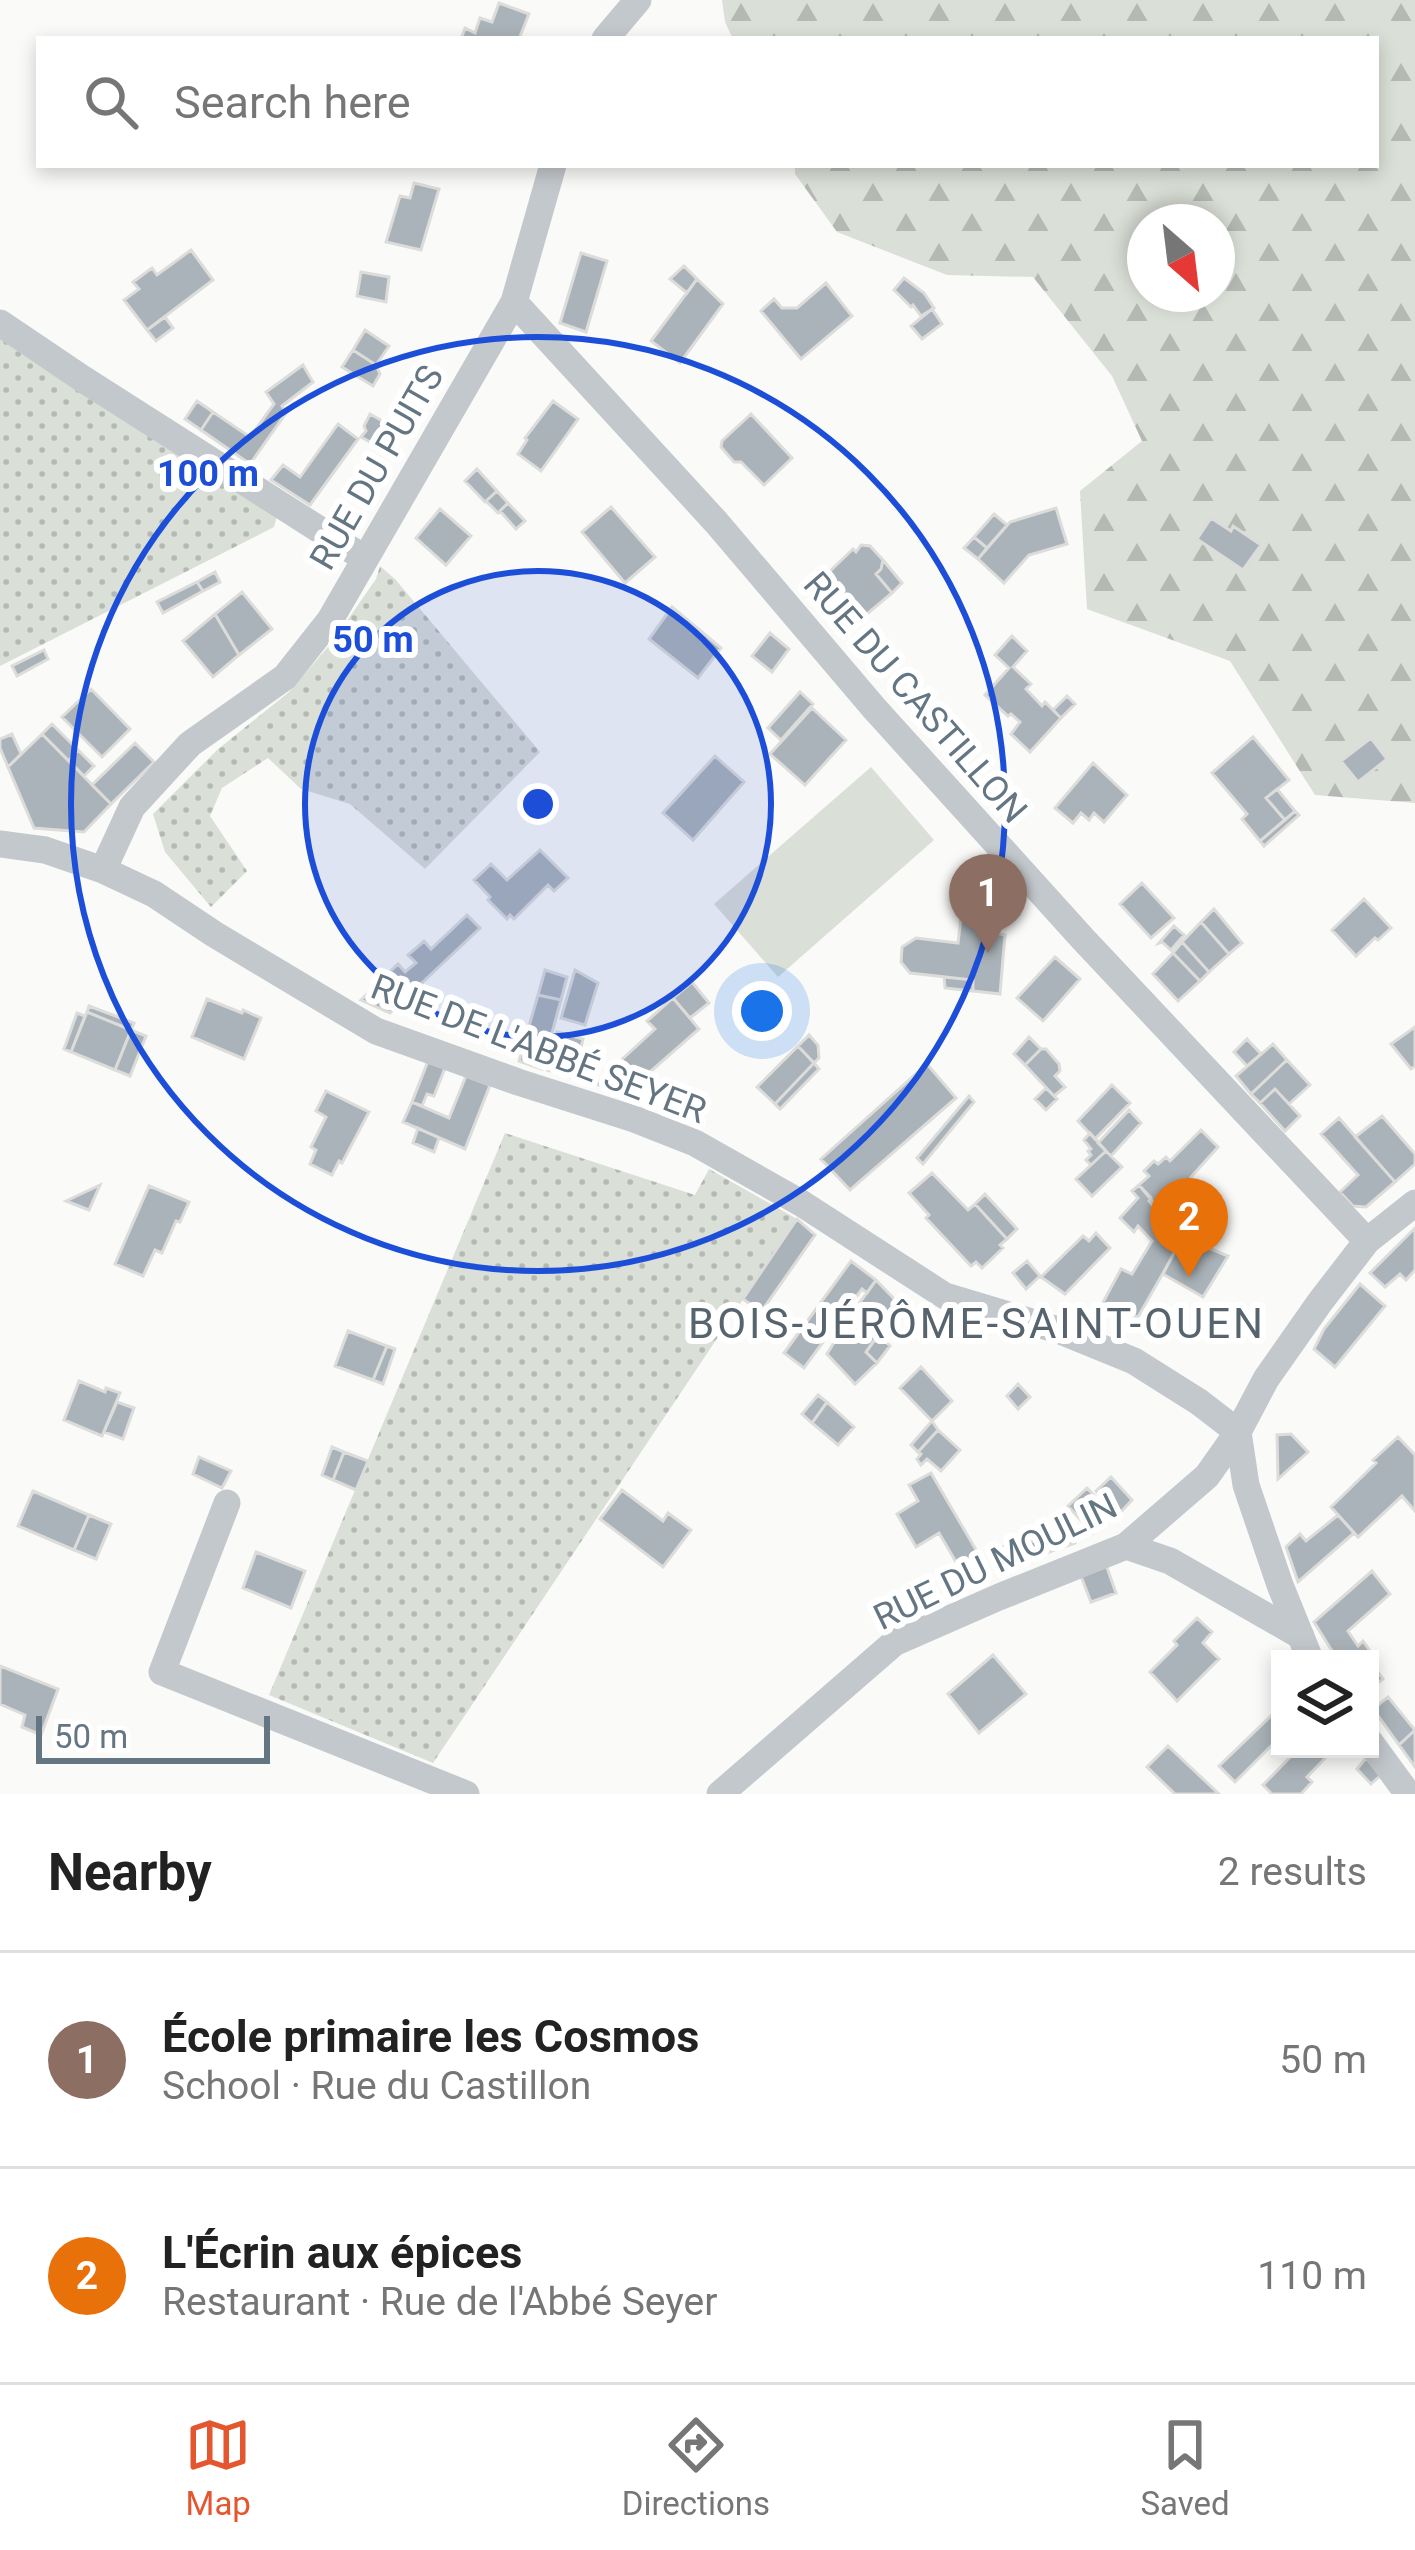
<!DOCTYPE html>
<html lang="en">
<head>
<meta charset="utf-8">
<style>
  body { margin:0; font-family:Roboto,sans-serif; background:#f6f6f6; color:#222 }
  .controls { position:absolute; right:36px; bottom:36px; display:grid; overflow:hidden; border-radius:0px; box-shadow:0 6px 18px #0003 }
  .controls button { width:108px; height:108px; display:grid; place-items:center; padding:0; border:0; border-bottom:3px solid #e0e0e0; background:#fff; color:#222; font:60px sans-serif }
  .compass { position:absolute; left:1127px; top:204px; width:108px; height:108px; border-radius:50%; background:#fff; box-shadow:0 6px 18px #0003; rotate:152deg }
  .scale { position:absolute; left:36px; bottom:30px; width:234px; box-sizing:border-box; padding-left:12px; border:6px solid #657683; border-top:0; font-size:33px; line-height:42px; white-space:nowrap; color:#657683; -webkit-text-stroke:9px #fff; paint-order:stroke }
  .you { position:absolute; left:762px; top:1011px; width:42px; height:42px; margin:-30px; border:9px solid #fff; border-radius:50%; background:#1a73e8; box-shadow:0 0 0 18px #1a73e833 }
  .badge { display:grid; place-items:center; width:78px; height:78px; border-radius:50%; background:#e4572e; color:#fff; font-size:39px; font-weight:700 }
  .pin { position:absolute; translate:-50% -99px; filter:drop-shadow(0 3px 6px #0008) }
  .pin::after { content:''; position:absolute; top:63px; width:42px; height:36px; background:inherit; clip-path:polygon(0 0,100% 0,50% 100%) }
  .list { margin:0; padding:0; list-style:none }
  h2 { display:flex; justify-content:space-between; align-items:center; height:156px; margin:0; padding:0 48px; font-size:51px }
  h2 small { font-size:39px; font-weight:400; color:#767676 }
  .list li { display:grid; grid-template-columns:78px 1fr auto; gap:36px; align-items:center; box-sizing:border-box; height:216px; padding:0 48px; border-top:3px solid #e0e0e0 }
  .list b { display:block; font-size:45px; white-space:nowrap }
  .list p { margin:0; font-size:39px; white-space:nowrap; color:#767676 }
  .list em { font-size:39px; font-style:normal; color:#767676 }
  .icon { flex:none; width:66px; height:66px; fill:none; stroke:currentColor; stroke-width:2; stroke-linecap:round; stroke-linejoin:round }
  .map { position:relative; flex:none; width:1415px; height:1794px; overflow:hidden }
  .search { position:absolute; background:#fff; box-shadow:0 6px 18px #0003; left:36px; right:36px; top:36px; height:132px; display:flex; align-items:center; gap:30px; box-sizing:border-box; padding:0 42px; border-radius:0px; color:#767676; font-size:45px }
  .sheet { height:588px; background:#fff }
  nav { display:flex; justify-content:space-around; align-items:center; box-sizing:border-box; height:168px; border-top:3px solid #e0e0e0; background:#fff; font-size:33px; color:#767676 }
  nav a { display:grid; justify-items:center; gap:6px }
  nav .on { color:#e4572e }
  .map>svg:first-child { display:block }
  .grass { fill:url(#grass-dots) }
  .forest { fill:url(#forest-firs); fill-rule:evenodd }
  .pitch { fill:#dadfd7 }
  .building { fill:#aab3b9; stroke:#dcdcda; stroke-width:3 }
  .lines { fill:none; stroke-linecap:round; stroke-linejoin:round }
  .street { stroke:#c3c8cc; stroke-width:27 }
  .ring { fill:none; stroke:#1d4ed8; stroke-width:6 }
  .labels { text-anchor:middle; stroke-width:12; stroke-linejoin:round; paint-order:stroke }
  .street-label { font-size:36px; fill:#657683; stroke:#fff }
  .quarter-label { font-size:42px; letter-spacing:3px; fill:#57646e; stroke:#fff }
  .centre { fill:#1d4ed8; stroke:#fff; stroke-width:6 }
  .ring-label { font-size:36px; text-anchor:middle; font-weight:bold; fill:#1d4ed8; stroke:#fff; stroke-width:12; stroke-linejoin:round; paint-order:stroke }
</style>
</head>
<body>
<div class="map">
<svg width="1415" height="1794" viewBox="0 0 1415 1794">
  <defs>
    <pattern id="grass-dots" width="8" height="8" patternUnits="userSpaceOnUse" patternTransform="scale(3)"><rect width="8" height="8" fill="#dadfd7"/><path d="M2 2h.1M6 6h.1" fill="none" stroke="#b4b9b4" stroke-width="1.8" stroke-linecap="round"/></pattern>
    <pattern id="forest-firs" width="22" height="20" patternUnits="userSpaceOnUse" patternTransform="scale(3)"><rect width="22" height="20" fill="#dadfd7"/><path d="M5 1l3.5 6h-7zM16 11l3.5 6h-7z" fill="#b4b9b4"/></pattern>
  </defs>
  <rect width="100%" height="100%" fill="#fafaf8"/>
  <path class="grass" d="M0,323L280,504L274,527L0,666Z
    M380,566L395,579L540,752L425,869L350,804L301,789L268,758L222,788L210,816L247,871L211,907L165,852L153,814L217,750L289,692L333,641L376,579Z
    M505,1133L695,1195L709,1169L797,1219L433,1763L269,1695Z"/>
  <path class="forest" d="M722,0H1415V803L1315,795L1230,661L1087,609L1080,491L1142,441L1112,376L1033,277L947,275L837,232L795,174V165H1376V39H733L725,22ZM1145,222H1217V294H1145Z"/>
  <path class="pitch" d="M871,767L934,840L778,977L714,904Z"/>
  <path class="building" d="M499,3L529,14L519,39H461L465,28L475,33L480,18L492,22Z
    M414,183L439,189L421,250L386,242L400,196L410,198Z
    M191,250L213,280L147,330L124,300L139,289L133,282L152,268L157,275Z
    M581,253L607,261L586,332L560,323Z
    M684,266L697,279L687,293L670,279Z
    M361,272L389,277L386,302L357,296Z
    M904,278L924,293L934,308L921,316L913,305L911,307L894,290Z
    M697,279L723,304L680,363L651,341Z
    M826,283L852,316L801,359L761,311L774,299L782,308H797Z
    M932,309L942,324L922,339L911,326Z
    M165,317L173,328L156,341L147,330Z
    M365,330L389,346L376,365L353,350Z
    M353,350L376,365L380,374L373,386L342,367Z
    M303,365L313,382L282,406L286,413L250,464L201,430L213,412L250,437L274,404L266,392Z
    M197,401L213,412L201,430L185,419Z
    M553,401L578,419L541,471L518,454L527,440L525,438Z
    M370,414L400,431L389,452L361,437L366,431L364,426Z
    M751,414L792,458L764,485L741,462H734L721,447L722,441Z
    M338,424L358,439L310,505L271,480L283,465L300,477Z
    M477,469L497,491L485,502L465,481Z
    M497,491L508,503L498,513L486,501Z
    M508,503L525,521L516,529L500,511Z
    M611,507L655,557L625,583L582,532Z
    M1056,508L1067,544L1029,555L1004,583L978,559L1010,522Z
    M440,509L471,536L446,565L416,538Z
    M994,514L1007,525L987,548L974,537Z
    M1211,518L1231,531L1233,526L1261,545L1243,570L1197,539Z
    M974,537L987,548L978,559L964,548Z
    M861,545L870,546L883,560L881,569L876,574L892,593L861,619L839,595L844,591L828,573L853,549L856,552Z
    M883,560L902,583L892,593L876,574L881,569Z
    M215,572L220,582L203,591L197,582Z
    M197,582L203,591L163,613L157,602Z
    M242,592L272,629L239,655L215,614Z
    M672,607L721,648L698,678L649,639Z
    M215,614L239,655L213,677L183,641Z
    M770,633L789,649L772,672L752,656Z
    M1012,636L1027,651L1013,667L1031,684L1026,689L1042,706L1045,702L1061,718L1030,752L1011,734L1020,722L1011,714L1008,716L985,695L1009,668L995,655Z
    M44,650L48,659L17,676L12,666Z
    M91,689L130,729L102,757L62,717Z
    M800,692L813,704L781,740L768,728Z
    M1067,696L1075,704L1061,718L1053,710Z
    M812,708L846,740L805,785L770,754Z
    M52,724L78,750L69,761L42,734Z
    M12,734L21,754L8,767L0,748V739Z
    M42,734L111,804L84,832L34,828L8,767Z
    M1253,737L1289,780L1266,798L1285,820L1260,841L1242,819L1247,814L1212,773Z
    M1371,738L1387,759L1358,782L1341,761Z
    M135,743L154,762L111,804L92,785Z
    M78,750L94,766L84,776L69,761Z
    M715,756L744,782L693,840L663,813Z
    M1093,763L1127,795L1104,822L1094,813L1089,820L1081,813L1073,823L1055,808Z
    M1277,789L1295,811L1285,820L1266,798Z
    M1295,811L1299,815L1264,846L1260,841Z
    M540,850L568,878L554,891L548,885L514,919L510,915L507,919L488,900L490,897L474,880L491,864L507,880Z
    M1142,883L1174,918L1151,938L1120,904Z
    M978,888L990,889L999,903L996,933L1005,935L1000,994L973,991V980L910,973L901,962L902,947L916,938L958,943L963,900Z
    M1364,899L1391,928L1378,940L1375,938L1356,956L1332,930Z
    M1214,909L1242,943L1229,954L1201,922Z
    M467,915L480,928L390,1013L361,1000L398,964L405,972L416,963L408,955L424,941L431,949Z
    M1201,922L1229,954L1209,972L1182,942Z
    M1174,926L1184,935L1171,950L1162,942L1159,943Z
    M1182,942L1209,972L1200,981L1173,953Z
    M1173,953L1200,981L1178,1001L1153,974Z
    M1055,957L1080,979L1043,1021L1017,998Z
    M545,970L567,977L561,1000L538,995Z
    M575,970L598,983L585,1025L561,1018Z
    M944,977L973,980V991L945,988Z
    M692,982L709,1003L690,1018L673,998Z
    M538,995L561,1000L542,1069L519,1061Z
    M673,998L699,1029L626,1093L595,1084L655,1029L647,1021Z
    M207,999L242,1013L243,1010L261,1018L244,1059L192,1037Z
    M89,1006L134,1023L131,1030L87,1012Z
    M87,1012L131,1030L115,1070L71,1052Z
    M77,1013L85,1016L71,1052L64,1049Z
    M1415,1027V1066L1411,1069L1391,1044Z
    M131,1030L146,1036L130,1076L115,1070Z
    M557,1032L583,1039L574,1078L547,1070Z
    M809,1035L818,1045L819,1058L814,1063L798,1046Z
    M1029,1037L1041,1049L1025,1065L1014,1054Z
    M1247,1039L1261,1054L1247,1066L1234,1052Z
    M1273,1044L1287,1060L1251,1094L1236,1076Z
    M798,1046L814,1063L775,1104L757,1087Z
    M1041,1049H1046L1059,1064L1060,1071L1055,1076L1065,1087L1054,1096L1025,1065Z
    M1287,1060L1310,1085L1289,1104L1275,1089L1260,1103L1251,1094Z
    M428,1061L445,1068L434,1096L427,1094L422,1106L412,1102Z
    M814,1063L819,1069L780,1109L775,1104Z
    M927,1064L956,1098L850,1190L821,1159Z
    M466,1076L490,1085L465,1149L403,1122L412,1102L449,1118Z
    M1112,1085L1130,1103L1095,1139L1078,1121Z
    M1046,1088L1057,1099L1046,1110L1035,1099Z
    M1275,1089L1300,1116L1285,1131L1260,1103Z
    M326,1091L369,1112L342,1163L339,1161L332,1175L310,1164L316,1150L311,1147L326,1117L316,1111Z
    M969,1096L974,1102L923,1164L917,1158Z
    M1129,1110L1141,1123L1111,1156L1098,1143Z
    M1382,1116L1415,1154V1164L1395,1182L1355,1137Z
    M1339,1118L1395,1182L1366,1207L1353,1206L1340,1192L1358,1175L1321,1134Z
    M418,1128L439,1138L434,1152L413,1143Z
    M1201,1130L1218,1147L1191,1177L1195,1182L1180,1197L1176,1193L1171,1198L1193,1220L1179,1234L1149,1201L1151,1198L1139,1185L1149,1176L1144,1171L1154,1161L1158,1164L1166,1157L1170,1161Z
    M1090,1133L1106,1151L1091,1165L1086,1160L1091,1155L1088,1151L1091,1149L1084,1140Z
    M1106,1151L1122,1167L1092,1196L1076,1179Z
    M932,1173L968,1210L975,1204L1007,1239L1000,1245L1003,1248L982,1268L976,1262L971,1266L926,1218L929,1215L909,1193Z
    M100,1185L89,1210L66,1201Z
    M1139,1185L1183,1238L1138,1317L1101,1306L1121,1269L1132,1274L1152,1241L1138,1226L1134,1232L1120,1218L1138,1198L1132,1191Z
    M149,1186L189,1202L180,1222L176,1221L162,1253L155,1250L143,1276L115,1264Z
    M985,1194L1017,1229L1007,1239L975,1204Z
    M797,1219L815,1235L761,1312L743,1299Z
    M1415,1228V1270L1406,1280L1400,1274L1385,1287L1370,1273Z
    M1096,1233L1110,1248L1065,1294L1041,1277L1083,1236L1089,1241Z
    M1182,1237L1228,1256L1203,1297L1163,1274Z
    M851,1261L876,1280L867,1293L862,1289L804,1368L784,1353Z
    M1027,1261L1040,1276L1026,1289L1013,1273Z
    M876,1280L900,1305L866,1352L877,1363L855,1384L827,1354L850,1316Z
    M1360,1284L1385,1306L1335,1367L1314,1349L1324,1329Z
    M348,1331L387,1346L373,1380L335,1366Z
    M878,1335L890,1346L877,1363L866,1352Z
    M387,1346L395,1349L383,1384L373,1380Z
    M921,1367L952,1401L932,1421L900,1388Z
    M79,1381L105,1392L106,1388L120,1393L102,1436L64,1420Z
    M1018,1384L1030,1397L1018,1409L1007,1396Z
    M818,1395L827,1402L812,1423L802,1414Z
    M117,1402L134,1408L123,1439L104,1432Z
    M827,1402L854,1427L838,1445L812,1423Z
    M932,1421L938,1430L918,1452L911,1445Z
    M938,1430L960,1450L941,1471L927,1459L921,1465L917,1459L921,1454L918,1452Z
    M1291,1434L1308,1452L1278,1479L1277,1435Z
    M1398,1437L1415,1455V1511L1402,1496L1358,1537L1331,1507L1376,1463L1373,1460Z
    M332,1447L344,1452L333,1480L322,1475Z
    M344,1452L368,1461L356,1490L333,1480Z
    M199,1457L231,1471L222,1488L193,1474Z
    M931,1473L979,1555L959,1567L939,1533L916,1547L897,1514L918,1501L909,1485Z
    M1111,1477L1132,1500L1118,1515L1096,1491Z
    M1087,1488L1112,1514L1093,1533L1068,1506Z
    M622,1490L663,1521L668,1513L691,1530L663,1567L600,1519Z
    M33,1491L89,1515L74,1550L18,1526Z
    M89,1515L111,1524L96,1559L74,1550Z
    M1338,1515L1354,1533L1298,1582L1286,1547L1300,1534L1306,1541Z
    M1069,1529L1075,1543L1032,1558L1024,1544Z
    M1022,1541L1032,1558L1014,1565L1002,1547Z
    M256,1552L305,1571L291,1608L243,1588Z
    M1105,1562L1116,1593L1091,1602L1079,1571Z
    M1372,1571L1390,1594L1348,1631L1358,1646L1363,1641L1377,1661L1373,1665L1383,1679L1370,1689V1659H1337L1314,1622Z
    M1197,1618L1212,1632L1203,1643L1219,1659L1177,1701L1150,1672L1177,1645L1174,1641Z
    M993,1655L1026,1694L979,1733L948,1694Z
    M0,1666L58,1689L41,1735L22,1727L25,1715L0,1704Z
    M1388,1697L1415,1730L1399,1745L1373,1709Z
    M1274,1713L1278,1716L1280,1714V1737L1235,1782L1219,1766Z
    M1415,1730V1767L1399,1745Z
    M1168,1746L1219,1794H1175L1147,1767Z
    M1298,1749H1334L1307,1777L1312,1782L1301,1794H1272L1263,1785Z
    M1366,1758L1381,1775L1371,1784L1357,1769Z"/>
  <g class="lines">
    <path class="street" d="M605,39L638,0
      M514,302L716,522L874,708L1083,939L1367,1241
      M0,323L83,379L364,558
      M0,844L45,850L103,870L154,894L214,934L376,1031L518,1082L634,1119L695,1143L801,1203L945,1296L1058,1330L1134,1361L1199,1402L1238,1432
      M103,870L132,807L190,744L285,677L330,620L514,302L553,165
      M1238,1432L1246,1485L1280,1585L1310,1659
      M227,1503L162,1672L466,1794
      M1126,1546L1170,1561L1301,1636
      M1370,1742L1408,1794
      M720,1794L894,1643L999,1597L1126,1546L1207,1476L1238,1432L1266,1379L1320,1302L1367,1241L1415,1203"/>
  </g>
  <circle cx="538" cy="804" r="233" fill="#1d4ed8" fill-opacity=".12"/>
  <g class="ring">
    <circle cx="538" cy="804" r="233"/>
    <circle cx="538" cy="804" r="467"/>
  </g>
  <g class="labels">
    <g class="street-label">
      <text transform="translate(376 467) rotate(-60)" y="13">RUE DU PUITS</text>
      <text transform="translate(916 697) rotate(49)" y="13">RUE DU CASTILLON</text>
      <text transform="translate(539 1048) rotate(21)" y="13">RUE DE L'ABBÉ SEYER</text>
      <text transform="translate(995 1561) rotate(-26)" y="13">RUE DU MOULIN</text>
    </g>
    <g class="quarter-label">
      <text x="977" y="1338">BOIS-JÉRÔME-SAINT-OUEN</text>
    </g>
  </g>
  <circle cx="538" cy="804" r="18" class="centre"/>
  <g class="ring-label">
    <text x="208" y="486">100 m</text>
    <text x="373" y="652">50 m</text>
  </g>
</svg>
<div class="controls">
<button><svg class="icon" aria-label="layers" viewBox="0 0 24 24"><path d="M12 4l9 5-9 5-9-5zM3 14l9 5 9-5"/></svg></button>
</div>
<svg class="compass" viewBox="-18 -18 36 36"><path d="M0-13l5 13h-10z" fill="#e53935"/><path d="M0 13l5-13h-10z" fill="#767676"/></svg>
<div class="scale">50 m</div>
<div class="you"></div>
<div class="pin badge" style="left:988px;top:953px;background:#8d6e63">1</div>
<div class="pin badge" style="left:1189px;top:1277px;background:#e8710a">2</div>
<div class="search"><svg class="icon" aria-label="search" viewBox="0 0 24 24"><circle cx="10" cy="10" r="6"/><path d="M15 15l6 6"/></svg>Search here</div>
</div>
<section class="sheet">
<h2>Nearby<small>2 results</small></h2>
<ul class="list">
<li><span class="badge" style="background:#8d6e63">1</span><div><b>École primaire les Cosmos</b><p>School · Rue du Castillon</p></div><em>50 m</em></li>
<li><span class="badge" style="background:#e8710a">2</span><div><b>L'Écrin aux épices</b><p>Restaurant · Rue de l'Abbé Seyer</p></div><em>110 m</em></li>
</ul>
</section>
<nav>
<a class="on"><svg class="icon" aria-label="map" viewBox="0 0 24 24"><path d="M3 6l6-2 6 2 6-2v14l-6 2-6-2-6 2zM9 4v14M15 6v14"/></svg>Map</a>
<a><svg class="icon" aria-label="directions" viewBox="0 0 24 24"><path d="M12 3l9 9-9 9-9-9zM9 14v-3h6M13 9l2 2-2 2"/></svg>Directions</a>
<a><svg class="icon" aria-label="saved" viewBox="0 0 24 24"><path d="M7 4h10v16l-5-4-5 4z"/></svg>Saved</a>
</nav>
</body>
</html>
